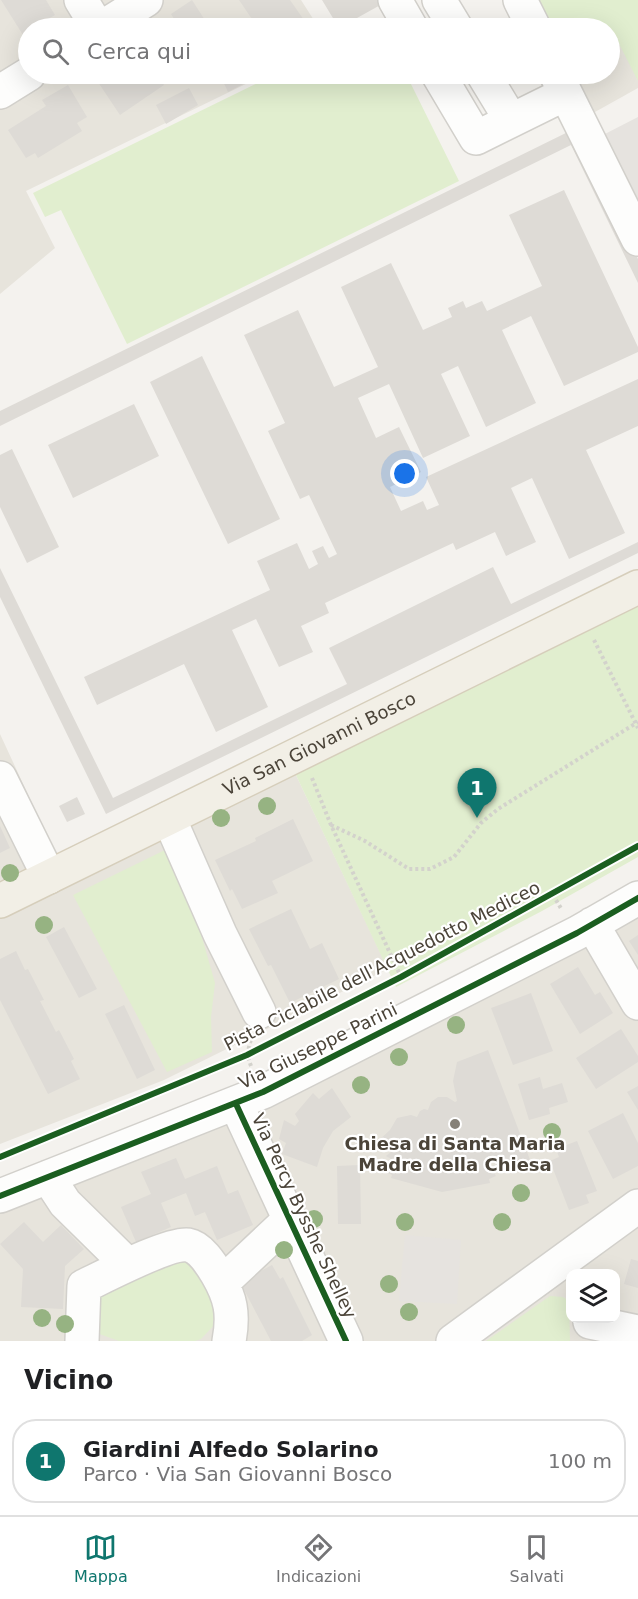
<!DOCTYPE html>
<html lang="it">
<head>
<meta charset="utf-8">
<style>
  body { margin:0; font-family:"DejaVu Sans",sans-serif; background:#f6f6f6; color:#202124 }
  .controls { position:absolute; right:18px; bottom:18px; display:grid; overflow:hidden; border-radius:12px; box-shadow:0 6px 24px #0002 }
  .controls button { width:54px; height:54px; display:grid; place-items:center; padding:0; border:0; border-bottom:2px solid #e0e0e0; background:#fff; color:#202124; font:30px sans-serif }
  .you { position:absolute; left:405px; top:474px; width:21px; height:21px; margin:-15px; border:4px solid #fff; border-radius:50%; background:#1a73e8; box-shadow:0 0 0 9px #1a73e833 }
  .badge { display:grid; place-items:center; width:39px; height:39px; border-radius:50%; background:#0f766e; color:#fff; font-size:20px; font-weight:700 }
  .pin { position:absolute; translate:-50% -50px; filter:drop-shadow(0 2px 3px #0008) }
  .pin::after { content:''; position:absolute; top:32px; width:21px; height:18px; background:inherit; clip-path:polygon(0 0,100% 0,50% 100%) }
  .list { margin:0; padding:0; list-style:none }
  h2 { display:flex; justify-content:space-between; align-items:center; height:78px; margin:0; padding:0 24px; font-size:26px }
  h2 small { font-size:20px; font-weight:400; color:#757577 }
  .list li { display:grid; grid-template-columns:39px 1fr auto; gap:18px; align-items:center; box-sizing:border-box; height:84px; margin:0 12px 12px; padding:0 12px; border:2px solid #e0e0e0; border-radius:24px }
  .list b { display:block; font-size:22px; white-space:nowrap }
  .list p { margin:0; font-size:20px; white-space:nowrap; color:#757577 }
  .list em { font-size:20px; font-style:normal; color:#757577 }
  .icon { flex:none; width:33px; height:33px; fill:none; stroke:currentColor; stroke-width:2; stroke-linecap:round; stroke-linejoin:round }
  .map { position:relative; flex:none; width:638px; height:1341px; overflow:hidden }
  .search { position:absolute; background:#fff; box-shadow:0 6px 24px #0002; left:18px; right:18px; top:18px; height:66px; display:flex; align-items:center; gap:15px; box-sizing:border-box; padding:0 21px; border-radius:33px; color:#757577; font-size:22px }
  .sheet { height:174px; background:#fff }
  nav { display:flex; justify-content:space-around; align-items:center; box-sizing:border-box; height:84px; border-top:2px solid #e0e0e0; background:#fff; font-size:16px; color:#757577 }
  nav a { display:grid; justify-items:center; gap:3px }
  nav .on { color:#0f766e }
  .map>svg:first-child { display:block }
  .residential { fill:#e7e4dc; fill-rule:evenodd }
  .green { fill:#e1eecf }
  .parking { fill:#e6e3df }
  .building { fill:#dedbd6 }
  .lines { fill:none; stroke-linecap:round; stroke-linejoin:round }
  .minor-casing { stroke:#d2d0cb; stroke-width:36 }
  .major-casing { stroke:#d6cebb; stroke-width:36 }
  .path { stroke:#d3d2cc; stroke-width:4; stroke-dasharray:3 3; stroke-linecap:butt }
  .minor { stroke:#fdfdfc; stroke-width:33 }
  .major { stroke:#f2efe6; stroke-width:33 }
  .cycleway-casing { stroke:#fff; stroke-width:10 }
  .cycleway { stroke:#1b5e20; stroke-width:6 }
  .tree { fill:#96b382 }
  .poi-dot { fill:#868178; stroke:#fff; stroke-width:2 }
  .labels { text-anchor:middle; stroke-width:4.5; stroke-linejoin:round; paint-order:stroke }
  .street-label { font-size:18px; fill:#4b4439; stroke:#fff }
  .poi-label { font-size:18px; font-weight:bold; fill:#4b4439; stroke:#fff }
</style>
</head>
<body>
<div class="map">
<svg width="638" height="1341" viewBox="0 0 638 1341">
  <rect width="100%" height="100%" fill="#f4f2ee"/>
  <path class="residential" d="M0,0H301L319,28H28V74H266L26,191L55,248L0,294Z
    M638,0V88L586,117L564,74H610V28Z
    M0,734L51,844L72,877L295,773L388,969L164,1080L0,1144Z
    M638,913V1341H0V1211ZM570,1274H616V1318H570Z"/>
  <path class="green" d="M532,0H638V81L614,34L610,36V28H546Z
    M276,74H406L459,181L127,344L61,210L45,217L33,193Z
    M638,605V857L542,911L396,987L295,773Z
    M165,850L199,927L215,983L211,1017L212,1052L167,1072L73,895Z
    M185,1251L208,1274L220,1319L201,1339L195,1341H119L91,1331L96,1290Z
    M550,1296L563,1297L569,1301L570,1341H486Z"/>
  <path class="parking" d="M638,117V225L601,136Z
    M405,1235L461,1240L457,1304L399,1301Z"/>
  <path class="building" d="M1,0H46L55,15L32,28H28V31L23,35Z
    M192,0L210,28H165L176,22L171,14Z
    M239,0H290L304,20L291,28H278L275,24L269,28H258Z
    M322,0H382L384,3L339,28Z
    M104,74H156L164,85L120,115L96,79Z
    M224,74H262L228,92L220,75Z
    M68,85L87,117L77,123L82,131L38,158L35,153L26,158L8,130L46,106L42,100Z
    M189,88L198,105L166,124L156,105Z
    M574,129L638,259V283L571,145L0,426V411Z
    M564,190L638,347V352L564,386L531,316L502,330L536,403L486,427L458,366L441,374L470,436L423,458L389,384L358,398L376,438L399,427L421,472L390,487L401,511L423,501L427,510L439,505L426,477L638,379V426L586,450L625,533L569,559L532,478L511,488L536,542L506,556L495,532L456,550L453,543L325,603L329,613L301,626L313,652L279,667L256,619L232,630L268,707L216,732L184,664L97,705L84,677L270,590L257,561L297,543L309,569L318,564L312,551L323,546L329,558L337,554L309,495L300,499L268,431L285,423L244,335L298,310L334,387L378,367L341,287L391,263L423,330L452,317L448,308L463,301L466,308L482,301L487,311L542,286L509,215Z
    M202,356L280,519L228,544L150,382Z
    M134,404L159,456L73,498L48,445Z
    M12,449L59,547L27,563L0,507V455Z
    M638,542V553L106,814L0,597V568L113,798L347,684L329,648L493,567L511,604Z
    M77,797L85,814L67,822L59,806Z
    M293,819L313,861L272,881L278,893L242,909L232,889L230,891L215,860L256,841L255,838Z
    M0,826L10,848L0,853Z
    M291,909L310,949L322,943L339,979L290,1003L271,965L268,966L249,929Z
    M64,927L97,989L79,998L46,937Z
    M638,935V955L629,941Z
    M16,951L25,970L28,969L44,1000L40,1001L56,1032L59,1030L74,1059L71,1061L80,1079L48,1094L0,1000V959Z
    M578,967L595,995L600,992L613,1013L580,1034L550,984Z
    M531,993L553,1051L513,1065L491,1008Z
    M124,1005L155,1070L137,1079L105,1014Z
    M621,1029L638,1056V1062L596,1089L576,1058Z
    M488,1050L532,1165L510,1162L499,1155L490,1165L496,1176L489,1179L490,1183L442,1192L391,1178L392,1175L384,1171L391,1159L386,1156L391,1152L390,1145L388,1142H377L390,1130L397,1118L411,1115L417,1117L420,1111L424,1109L428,1110L431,1102L438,1097H447L455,1102L457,1101L453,1081L457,1062Z
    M540,1077L543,1089L562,1083L568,1102L549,1108L550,1114L529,1120L518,1084Z
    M638,1086V1110L627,1092Z
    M332,1088L351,1117L333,1131L323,1148L317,1167L282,1154L286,1143L279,1139L284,1120L295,1126L299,1121L295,1114L313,1093L319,1099Z
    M623,1113L638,1143V1166L613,1179L588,1131Z
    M577,1141L597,1191L586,1195L589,1203L569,1210L550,1161L559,1157L556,1149Z
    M176,1158L185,1179L217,1166L228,1194L238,1190L253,1225L217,1240L205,1212L195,1216L186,1193L161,1203L171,1227L136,1242L121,1207L151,1194L141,1172Z
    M360,1165L361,1224H338L337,1166Z
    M24,1222L43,1242L61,1225L84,1249L65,1266L63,1309L21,1307L23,1269L0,1244Z
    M631,1259L638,1261V1288L624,1284Z
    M272,1265L280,1279L283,1277L312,1335L302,1341H271L240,1282Z"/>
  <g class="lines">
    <g class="minor-casing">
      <path id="minor" d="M81,0L98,28
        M395,0L411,28
        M439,0L456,28
        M520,0L534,28
        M101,28L146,0
        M438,74L476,138L565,94
        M483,74L511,120
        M556,74L638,239
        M0,92L29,74
        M0,778L49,877
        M169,818L220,934L259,1012
        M592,924L638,1003
        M236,1104L346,1341
        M48,1177L65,1203L127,1264
        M0,1196L263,1092L577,933L638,898
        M222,1283L289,1220
        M590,1322L638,1332
        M82,1341L84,1286C103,1277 170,1242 188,1245C200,1247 211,1264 217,1274C231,1298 234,1314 229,1341
        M453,1341L638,1206"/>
    </g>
    <g class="major-casing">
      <g id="major">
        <path id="s1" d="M0,901L638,587"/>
      </g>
    </g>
    <path class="path" d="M594,640L638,728
      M312,778L331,825L401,977
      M331,825L365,841L409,869H430L454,857L481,823L498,809L638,722
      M553,895L562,910
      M251,1066L247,1055L251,1039"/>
    <use href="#minor" class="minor"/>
    <use href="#major" class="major"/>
    <g class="cycleway-casing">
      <path id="cycleway" d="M236,1104L346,1341
        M0,1157L247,1055L401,977L638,846
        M0,1196L263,1092L577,933L638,898"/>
    </g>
    <use href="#cycleway" class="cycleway"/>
  </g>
  <g class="tree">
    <circle cx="267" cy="806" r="9"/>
    <circle cx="221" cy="818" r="9"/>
    <circle cx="10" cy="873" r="9"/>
    <circle cx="44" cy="925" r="9"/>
    <circle cx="456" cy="1025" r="9"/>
    <circle cx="399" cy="1057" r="9"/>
    <circle cx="361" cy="1085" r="9"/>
    <circle cx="552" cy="1132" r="9"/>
    <circle cx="521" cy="1193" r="9"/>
    <circle cx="314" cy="1219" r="9"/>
    <circle cx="405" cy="1222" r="9"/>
    <circle cx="502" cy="1222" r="9"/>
    <circle cx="284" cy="1250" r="9"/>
    <circle cx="389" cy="1284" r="9"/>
    <circle cx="409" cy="1312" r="9"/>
    <circle cx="42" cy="1318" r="9"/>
    <circle cx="65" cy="1324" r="9"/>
  </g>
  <circle class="poi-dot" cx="455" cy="1124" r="6"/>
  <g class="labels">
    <g class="street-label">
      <text dy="6" stroke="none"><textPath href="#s1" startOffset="356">Via San Giovanni Bosco</textPath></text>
      <text transform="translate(382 966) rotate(-27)" y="6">Pista Ciclabile dell'Acquedotto Mediceo</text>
      <text transform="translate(318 1046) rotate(-26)" y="6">Via Giuseppe Parini</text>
      <text transform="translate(304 1216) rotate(65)" y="6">Via Percy Bysshe Shelley</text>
    </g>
    <g class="poi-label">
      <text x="455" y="1150">Chiesa di Santa Maria<tspan x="455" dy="21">Madre della Chiesa</tspan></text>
    </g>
  </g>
</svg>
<div class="controls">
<button><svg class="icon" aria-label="layers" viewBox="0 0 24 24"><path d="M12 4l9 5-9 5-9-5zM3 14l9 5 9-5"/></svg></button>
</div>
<div class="you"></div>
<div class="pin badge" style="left:477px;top:818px">1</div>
<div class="search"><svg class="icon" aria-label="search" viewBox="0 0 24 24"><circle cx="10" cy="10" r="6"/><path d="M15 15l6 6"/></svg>Cerca qui</div>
</div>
<section class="sheet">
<h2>Vicino<small></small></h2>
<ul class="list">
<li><span class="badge">1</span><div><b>Giardini Alfedo Solarino</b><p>Parco · Via San Giovanni Bosco</p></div><em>100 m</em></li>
</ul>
</section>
<nav>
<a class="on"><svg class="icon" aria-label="map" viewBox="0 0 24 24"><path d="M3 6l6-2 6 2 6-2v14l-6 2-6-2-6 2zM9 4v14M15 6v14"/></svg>Mappa</a>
<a><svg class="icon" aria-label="directions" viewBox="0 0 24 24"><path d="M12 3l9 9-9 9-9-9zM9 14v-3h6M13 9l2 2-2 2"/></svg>Indicazioni</a>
<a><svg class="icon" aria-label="saved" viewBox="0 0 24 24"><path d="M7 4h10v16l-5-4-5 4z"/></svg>Salvati</a>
</nav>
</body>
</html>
